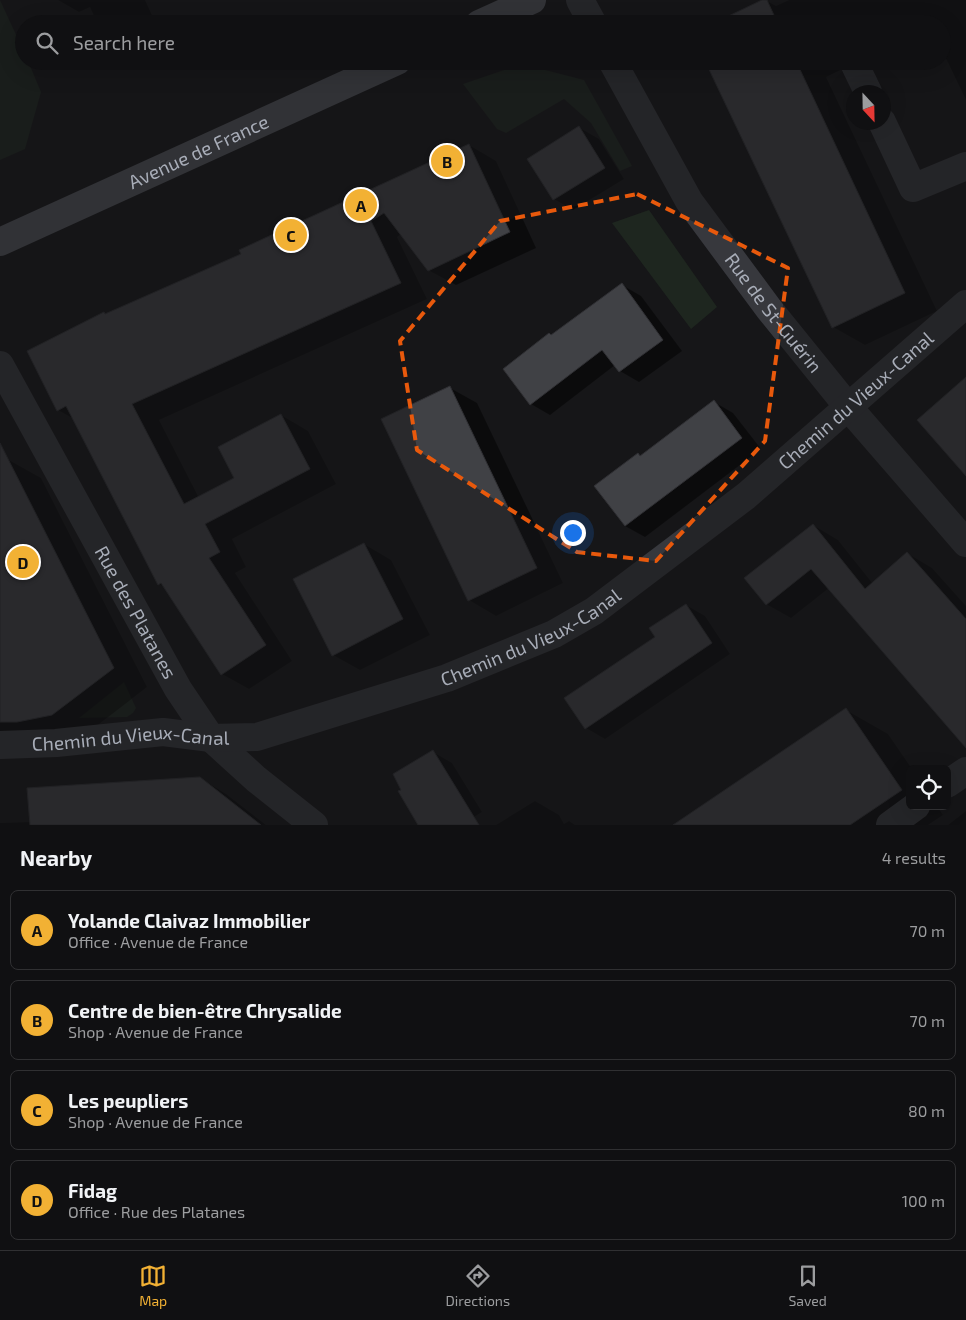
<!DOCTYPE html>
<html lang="en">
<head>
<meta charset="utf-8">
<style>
  body { margin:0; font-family:"Exo 2",sans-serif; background:#1e1e20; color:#f1f3f6 }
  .controls { position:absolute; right:15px; bottom:15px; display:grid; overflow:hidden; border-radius:8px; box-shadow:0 5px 20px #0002 }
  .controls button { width:45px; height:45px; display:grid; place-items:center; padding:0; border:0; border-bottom:1px solid #303032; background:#101012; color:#f1f3f6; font:25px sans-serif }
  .compass { position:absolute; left:846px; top:85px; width:45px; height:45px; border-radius:50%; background:#101012; box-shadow:0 5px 20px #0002; rotate:158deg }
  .you { position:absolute; left:572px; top:532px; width:18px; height:18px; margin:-12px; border:4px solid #fff; border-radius:50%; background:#1a73e8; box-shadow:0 0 0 8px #1a73e833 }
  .badge { display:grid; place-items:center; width:32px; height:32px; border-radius:50%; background:#f2b134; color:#111; font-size:16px; font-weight:700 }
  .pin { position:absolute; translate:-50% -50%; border:2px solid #fff; box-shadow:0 1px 5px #0006 }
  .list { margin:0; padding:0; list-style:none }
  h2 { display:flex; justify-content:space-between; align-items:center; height:65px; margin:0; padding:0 20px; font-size:21px }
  h2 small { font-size:16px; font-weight:400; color:#9c9d9f }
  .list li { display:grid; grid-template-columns:32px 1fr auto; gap:15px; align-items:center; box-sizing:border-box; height:80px; margin:0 10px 10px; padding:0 10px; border:1px solid #303032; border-radius:8px }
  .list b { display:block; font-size:19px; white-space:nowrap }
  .list p { margin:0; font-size:16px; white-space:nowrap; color:#9c9d9f }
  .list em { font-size:16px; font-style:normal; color:#9c9d9f }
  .icon { flex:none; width:28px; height:28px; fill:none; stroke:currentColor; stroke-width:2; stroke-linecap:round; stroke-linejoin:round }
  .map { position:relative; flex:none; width:966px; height:825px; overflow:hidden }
  .search { position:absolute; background:#101012; box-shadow:0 5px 20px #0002; left:15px; right:15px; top:15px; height:55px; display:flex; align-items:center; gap:12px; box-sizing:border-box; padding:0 18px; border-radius:28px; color:#9c9d9f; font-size:19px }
  .sheet { height:425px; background:#101012 }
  nav { display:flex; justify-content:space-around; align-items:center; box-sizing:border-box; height:70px; border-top:1px solid #303032; background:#101012; font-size:14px; color:#9c9d9f }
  nav a { display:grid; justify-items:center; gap:2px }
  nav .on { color:#f2b134 }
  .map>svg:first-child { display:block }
  .green { fill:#1e261f }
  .shadow { fill:#0007 }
  .building { fill:#404145; stroke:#303034 }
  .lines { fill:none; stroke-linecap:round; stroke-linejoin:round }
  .minor { stroke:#37383d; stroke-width:28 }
  .major { stroke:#53555c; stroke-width:28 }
  .marked { fill:none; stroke:#e8590c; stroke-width:4; stroke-dasharray:10 6; stroke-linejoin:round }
  .labels { text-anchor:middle; stroke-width:4; stroke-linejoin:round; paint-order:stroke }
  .street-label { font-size:19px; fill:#a8adb8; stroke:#111113 }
</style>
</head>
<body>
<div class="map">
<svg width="966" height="825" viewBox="0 0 966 825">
  <rect width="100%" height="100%" fill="#161618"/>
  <path class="green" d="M0,0L24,52V61H28L41,92L25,149L0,160Z
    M522,64L584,80L632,166L620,171L591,123L564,99L506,133L497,129L463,84Z
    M649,210L717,307L691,329L612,223Z
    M124,682L136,708L133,713L127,717L79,718Z"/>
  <path class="shadow" d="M58,0H145L156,24H105L95,18L90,7L79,12Z
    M765,0L776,6L789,0H966V100L942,50V24H715Z
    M706,61H859L826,77L937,311L865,345L833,327Z
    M580,128L599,139L624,179L573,210L554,199L529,159Z
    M469,145L496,161L536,248L456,285L428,270L401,234L397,237L427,299L159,420L199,498L236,479L281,415L308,431L336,484L232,539L246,567L235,573L292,661L249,689L222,674L165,587L159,584L74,419L58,410L106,315L243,254Z
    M622,285L641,296L682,351L639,382L620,371L615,365L550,415L531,404L552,336Z
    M450,388L477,403L563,583L496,616L469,600Z
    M714,402L733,413L761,449L645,537L625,526L638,455L642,457Z
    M7,459L41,478L147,687L86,734L0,742V462Z
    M813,525L838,540L873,584L907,553L932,568L966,606V740L829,588L791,618L766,604Z
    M364,544L391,560L430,635L360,670L333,655Z
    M686,605L705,616L730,654L605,739L586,728L657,637Z
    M846,710L888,734L912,769H910V806H937L943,815L928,825H684Z
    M433,752L452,763L482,812L461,825H419L402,790Z
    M200,778L226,794L266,825H0V823L31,822Z
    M535,801L559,815L564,824L569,821L575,825H496Z
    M966,811V825H948Z"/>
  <path class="building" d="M762,0H767L778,24H712Z
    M705,61H796L905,293L832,328Z
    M579,126L605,168L553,200L527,159Z
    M469,144L510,232L428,271L384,213L371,221L401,283L132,404L184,504L234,478L218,447L281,414L310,469L205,524L220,552L209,558L266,645L221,675L161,583L158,585L66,406L57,411L27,351L104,312L105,314L241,254L239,250Z
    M622,283L663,340L619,372L602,350L530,405L503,369L549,333L551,335Z
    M966,377V476L917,420Z
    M450,386L537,568L468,601L381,419Z
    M714,400L742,438L625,526L594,486L638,453L640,456Z
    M0,443L114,668L52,715L17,722H0Z
    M813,524L865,589L907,552L966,619V748L811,569L766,605L744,578Z
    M364,543L403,619L332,656L293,579Z
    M686,604L712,643L585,729L564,698L655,637L649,628Z
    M846,708L902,790L850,825H673Z
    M433,750L479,825H418L398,791L401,790L393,774Z
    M200,777L261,825H30L27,788Z"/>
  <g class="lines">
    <g class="minor">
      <path d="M580,0L593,24"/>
      <path id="s1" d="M612,61L689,201L769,309L849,408L966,543"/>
      <path d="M853,61L868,92"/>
      <path d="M882,122L913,188L966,166"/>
      <path id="s2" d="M0,365L178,689L211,738L256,779L314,825"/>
      <path id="s3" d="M0,745L56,743L163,732L211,738L257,737L447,678L554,634L594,611L746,496L966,304"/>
      <path d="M947,784L966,771"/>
      <path d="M890,825L916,806"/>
    </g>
    <g class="major">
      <path d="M479,24L532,0"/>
      <path id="s4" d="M0,242L397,61"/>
    </g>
  </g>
  <path d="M0 0H966V825H0ZM637,194L788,268L765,441L656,561L577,552L417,450L400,341L500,221Z" fill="#161618" fill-opacity=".55" fill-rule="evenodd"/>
  <path class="marked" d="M637,194L788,268L765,441L656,561L577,552L417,450L400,341L500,221Z"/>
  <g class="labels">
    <g class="street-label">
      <text dy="7" stroke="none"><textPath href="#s4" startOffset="218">Avenue de France</textPath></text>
      <text dy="7" stroke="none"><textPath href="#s1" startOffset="300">Rue de St-Guérin</textPath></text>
      <text dy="7" stroke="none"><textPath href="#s3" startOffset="955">Chemin du Vieux-Canal</textPath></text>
      <text dy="7" stroke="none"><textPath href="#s2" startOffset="282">Rue des Platanes</textPath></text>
      <text dy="7" stroke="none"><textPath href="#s3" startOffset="550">Chemin du Vieux-Canal</textPath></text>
      <text dy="7" stroke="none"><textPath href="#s3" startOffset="131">Chemin du Vieux-Canal</textPath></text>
    </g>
  </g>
</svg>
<div class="controls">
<button><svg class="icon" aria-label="locate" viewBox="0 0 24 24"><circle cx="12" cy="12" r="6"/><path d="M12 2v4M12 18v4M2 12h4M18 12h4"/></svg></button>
</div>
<svg class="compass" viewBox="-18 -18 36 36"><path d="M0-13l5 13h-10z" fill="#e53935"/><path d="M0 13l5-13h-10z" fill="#9c9d9f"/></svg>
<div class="you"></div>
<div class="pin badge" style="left:361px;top:205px">A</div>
<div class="pin badge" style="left:447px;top:161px">B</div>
<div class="pin badge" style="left:291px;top:235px">C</div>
<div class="pin badge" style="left:23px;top:562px">D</div>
<div class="search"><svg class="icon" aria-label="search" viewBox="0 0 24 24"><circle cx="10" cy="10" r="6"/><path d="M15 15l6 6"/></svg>Search here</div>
</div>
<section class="sheet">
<h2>Nearby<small>4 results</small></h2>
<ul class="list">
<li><span class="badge">A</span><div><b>Yolande Claivaz Immobilier</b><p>Office · Avenue de France</p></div><em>70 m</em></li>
<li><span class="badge">B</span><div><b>Centre de bien-être Chrysalide</b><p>Shop · Avenue de France</p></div><em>70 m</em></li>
<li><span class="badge">C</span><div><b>Les peupliers</b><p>Shop · Avenue de France</p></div><em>80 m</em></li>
<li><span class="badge">D</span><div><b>Fidag</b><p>Office · Rue des Platanes</p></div><em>100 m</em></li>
</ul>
</section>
<nav>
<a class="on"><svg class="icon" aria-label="map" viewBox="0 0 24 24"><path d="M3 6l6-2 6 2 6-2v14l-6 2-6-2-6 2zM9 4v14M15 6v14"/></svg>Map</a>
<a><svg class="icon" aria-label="directions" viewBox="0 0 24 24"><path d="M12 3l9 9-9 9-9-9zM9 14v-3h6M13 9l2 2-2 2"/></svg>Directions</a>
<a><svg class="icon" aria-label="saved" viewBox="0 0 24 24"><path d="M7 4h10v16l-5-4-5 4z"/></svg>Saved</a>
</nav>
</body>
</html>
